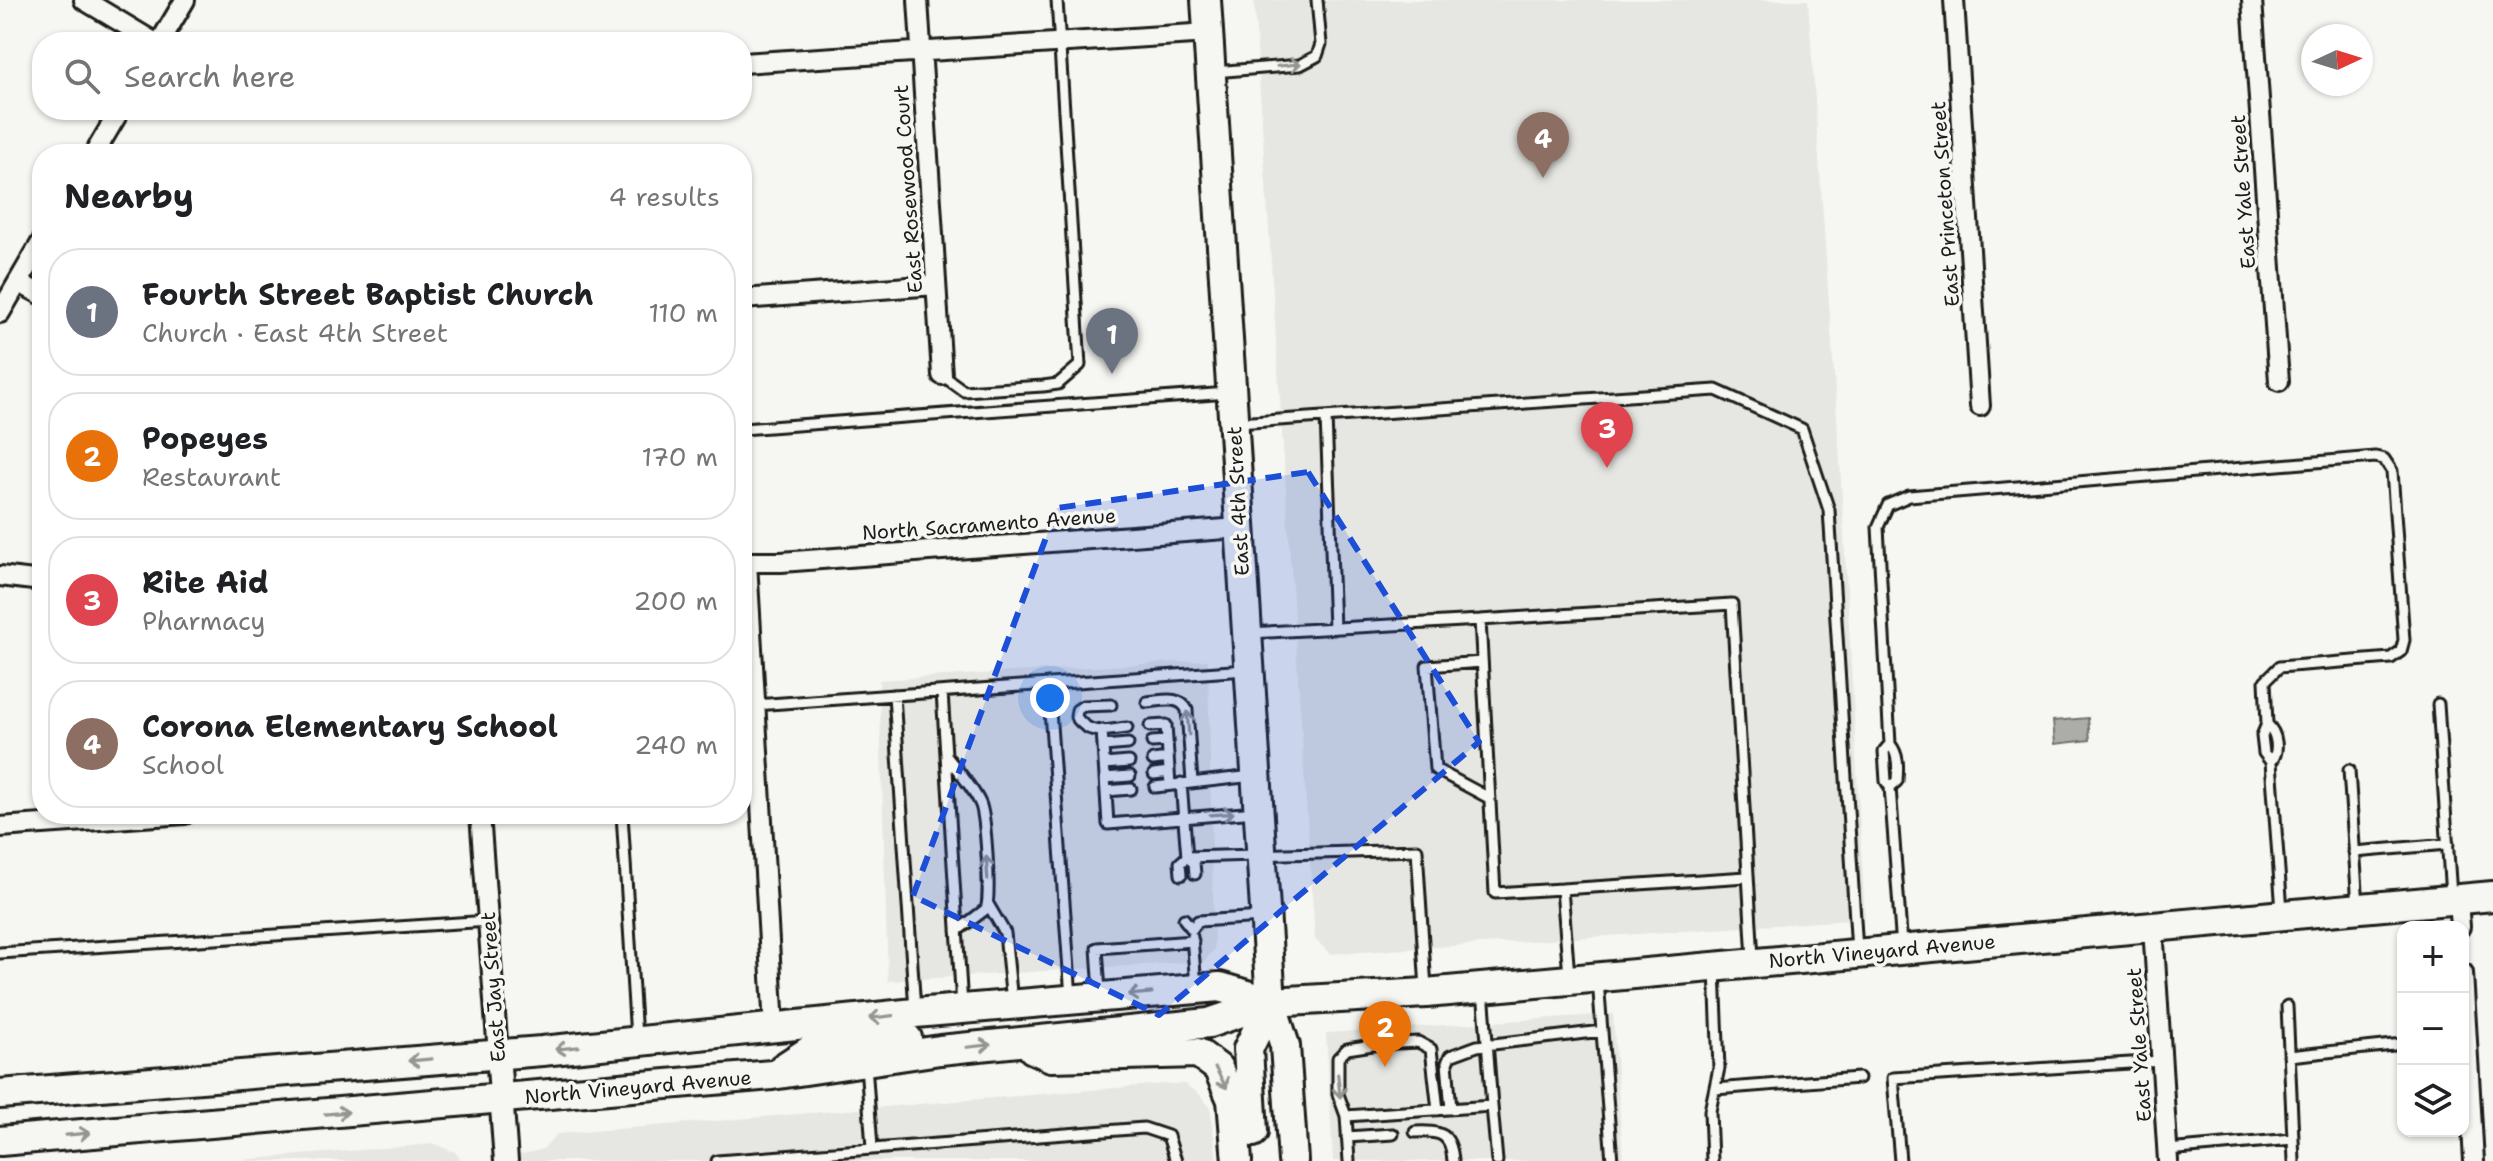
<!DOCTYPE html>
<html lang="en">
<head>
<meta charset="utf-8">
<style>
  body { margin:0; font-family:"Shantell Sans",sans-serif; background:#f2f2f2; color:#202124 }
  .controls { position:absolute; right:24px; bottom:24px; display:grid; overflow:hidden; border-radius:16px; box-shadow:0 2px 6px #0004 }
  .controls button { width:72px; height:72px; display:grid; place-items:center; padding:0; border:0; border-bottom:2px solid #e0e0e0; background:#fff; color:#202124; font:40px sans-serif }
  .compass { position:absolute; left:2301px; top:24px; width:72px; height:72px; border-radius:50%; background:#fff; box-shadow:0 2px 6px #0004; rotate:86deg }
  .you { position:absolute; left:1050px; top:698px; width:28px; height:28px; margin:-20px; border:6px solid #fff; border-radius:50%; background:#1a73e8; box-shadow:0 0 0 12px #1a73e833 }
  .badge { display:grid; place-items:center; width:52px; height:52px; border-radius:50%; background:#1a73e8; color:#fff; font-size:26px; font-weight:700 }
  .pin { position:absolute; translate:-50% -66px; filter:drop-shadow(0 2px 4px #0008) }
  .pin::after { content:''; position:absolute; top:42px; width:28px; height:24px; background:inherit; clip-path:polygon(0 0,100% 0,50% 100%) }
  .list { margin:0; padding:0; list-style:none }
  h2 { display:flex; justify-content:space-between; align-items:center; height:104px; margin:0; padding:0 32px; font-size:34px }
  h2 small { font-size:26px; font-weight:400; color:#757577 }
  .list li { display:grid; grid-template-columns:52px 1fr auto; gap:24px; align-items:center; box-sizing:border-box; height:128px; margin:0 16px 16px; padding:0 16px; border:2px solid #e0e0e0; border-radius:32px }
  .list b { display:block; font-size:30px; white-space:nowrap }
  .list p { margin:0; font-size:26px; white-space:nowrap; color:#757577 }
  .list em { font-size:26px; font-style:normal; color:#757577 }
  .icon { flex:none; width:44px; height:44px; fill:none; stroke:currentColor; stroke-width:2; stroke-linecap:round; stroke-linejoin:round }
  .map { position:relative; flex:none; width:2493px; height:1161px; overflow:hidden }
  .search { position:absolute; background:#fff; box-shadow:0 2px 6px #0004; left:32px; top:32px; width:720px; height:88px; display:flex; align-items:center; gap:20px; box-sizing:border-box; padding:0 28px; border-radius:32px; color:#757577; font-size:30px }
  .panel { position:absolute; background:#fff; box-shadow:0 2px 6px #0004; left:32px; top:144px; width:720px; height:680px; border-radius:32px }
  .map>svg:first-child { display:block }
  .built { fill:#e6e6e2 }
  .water { fill:#acaca9; stroke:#727271; stroke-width:2 }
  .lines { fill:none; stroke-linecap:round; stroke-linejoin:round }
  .service-casing { stroke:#1c1c1c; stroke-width:15 }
  .minor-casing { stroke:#1c1c1c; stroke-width:24 }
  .tertiary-casing { stroke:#1c1c1c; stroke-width:28 }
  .primary-casing { stroke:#1c1c1c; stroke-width:34 }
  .service { stroke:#f6f6f2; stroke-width:9 }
  .minor { stroke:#f6f6f2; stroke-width:18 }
  .tertiary { stroke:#f6f6f2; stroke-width:22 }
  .primary { stroke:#f6f6f2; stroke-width:28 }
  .oneway { stroke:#949492 }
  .marked { fill:#1d4ed8; fill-opacity:0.2; stroke:#1d4ed8; stroke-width:6; stroke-dasharray:16 10; stroke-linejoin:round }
  .labels { text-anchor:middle; stroke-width:7; stroke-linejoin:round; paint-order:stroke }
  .street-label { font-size:20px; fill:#1c1c1c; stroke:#f6f6f2 }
</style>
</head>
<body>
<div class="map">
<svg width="2493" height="1161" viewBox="0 0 2493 1161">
  <rect width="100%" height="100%" fill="#f6f6f2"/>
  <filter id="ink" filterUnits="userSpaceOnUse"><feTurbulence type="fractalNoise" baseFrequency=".0125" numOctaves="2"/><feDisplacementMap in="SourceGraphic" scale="16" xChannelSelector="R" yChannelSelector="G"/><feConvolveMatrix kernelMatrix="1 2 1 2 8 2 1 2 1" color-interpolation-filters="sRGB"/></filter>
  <g filter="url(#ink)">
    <path class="built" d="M1254,0H1808L1840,462L1865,919L1330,954L1315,939Z
      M1208,660L1214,949L1205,961L888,981L879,680Z
      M1613,1014L1623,1161H1333L1326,1033Z
      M1164,1084H1184L1199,1094L1210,1107L1217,1161H497L543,1149L557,1134Z
      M434,1144L455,1152L462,1161H228Z"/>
    <path class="water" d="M2088,718L2090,740L2055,744L2053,721Z"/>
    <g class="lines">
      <g class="service-casing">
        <path id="service" d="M1214,72L1300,65L1317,56L1321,44L1317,0
          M942,375L964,391L1043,386L1058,384L1080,365L1057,0
          M1326,417L1334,628
          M1237,423L1716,390L1802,429L1829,510L1857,951
          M742,429L1228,393
          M1250,633L1480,620
          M1482,662L1427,666L1435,769L1489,798
          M1048,684L1071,997
          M942,692L962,1006
          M894,695L915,1010
          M1147,702C1162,701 1180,695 1187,710L1192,782
          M2438,704L2451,896
          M755,705L1246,670
          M1111,705L1083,706L1077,710L1076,717C1091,737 1105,730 1127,728
          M2267,724C2277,733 2280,751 2271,762L2282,911
          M1150,726L1166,725L1170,785
          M1102,730L1108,824L1256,812
          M1152,742L1167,741
          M1890,744L1884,751L1886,781L1890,787L1902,948
          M1103,746L1128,744
          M947,757C958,771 972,786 980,803C986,815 991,898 986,909L957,931
          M1153,760L1168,758
          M1104,764L1129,762
          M2349,770L2358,906
          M1154,774L1169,772
          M1105,778L1130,776
          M1181,783L1187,857L1417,850L1426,989
          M1155,787L1253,776
          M1890,787L1897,781C1898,767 1899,755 1890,744L1878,527L1888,505L1909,496L2375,457L2384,459L2392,471L2404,640L2401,651L2391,658L2279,667L2265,681L2267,724L2262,736L2264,753L2271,762
          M1106,791L1131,789
          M622,814L636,1038
          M2354,852L2448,844
          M1181,875L1180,863L1187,857L1194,863L1195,874
          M1562,889L1747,877
          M988,904L1005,933L1012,1002
          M1184,919L1192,929L1198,921L1263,917
          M1192,937L1196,986
          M0,953L489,921
          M1569,976L1562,889L1495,893L1480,620L1732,604L1753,959
          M1598,980L1612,1161
          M1100,992L1097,948L1193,941
          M2287,1006L2294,1161
          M2289,1056L2403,1044
          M866,1064L872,1148
          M1715,1089L1859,1078
          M1492,1106L1497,1161
          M1451,1109L1447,1063L1450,1056L1477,1046L1602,1031
          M1346,1116L1338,1094V1058L1347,1049L1379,1044L1418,1042L1431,1049L1438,1110
          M1415,1132C1441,1131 1451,1133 1453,1161
          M1347,1137L1393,1134
          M2167,1150L2293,1139
          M717,1161L1144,1128L1168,1136L1176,1161
          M1349,1161L1346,1116L1492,1106L1483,990
          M1712,1161L1710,1111L1719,1068L1715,970
          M1900,1161L1893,1078L2162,1061"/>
      </g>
      <g class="minor-casing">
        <path id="minor" d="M84,0L154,42
          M918,0L942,375
          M1954,0L1980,406
          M2252,0L2279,381
          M160,42L185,0
          M742,63L1209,33
          M94,154L120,110
          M18,282L42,295
          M742,299L936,285
          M0,313L42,241
          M742,562H781L1239,528
          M747,562L774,1028
          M0,576L42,581
          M480,814L498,1054
          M0,827L185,814
          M2458,900L2460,927
          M2153,927L2168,1161
          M2463,973L2474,1161"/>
      </g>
      <g class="tertiary-casing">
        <path id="tertiary" d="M498,1054L506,1161"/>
      </g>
      <g class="primary-casing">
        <path id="primary" d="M1206,0L1271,1002L1285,1046L1293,1161
          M1033,1049L1051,1057L1198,1053L1218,1068L1232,1100L1237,1161
          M783,1068L809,1051L907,1038
          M0,1094L542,1051L915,1013L1220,987L1271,1002
          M1253,1132L1248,1049L1271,1002
          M0,1141L772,1075L940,1050L1209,1023L1271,1002L1426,993L2493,896"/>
      </g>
      <use href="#service" class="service"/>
      <use href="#minor" class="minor"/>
      <use href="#tertiary" class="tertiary"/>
      <use href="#primary" class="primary"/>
    </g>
    <defs><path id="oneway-shaft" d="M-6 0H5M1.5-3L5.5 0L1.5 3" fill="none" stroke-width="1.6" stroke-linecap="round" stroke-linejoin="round" transform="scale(2)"/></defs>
    <g class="oneway">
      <use href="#oneway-shaft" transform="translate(1289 65) rotate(-6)"/>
      <use href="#oneway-shaft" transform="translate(1188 723) rotate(-94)"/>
      <use href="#oneway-shaft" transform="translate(1222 814) rotate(-4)"/>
      <use href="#oneway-shaft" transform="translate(987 868) rotate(-94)"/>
      <use href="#oneway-shaft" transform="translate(1140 994) rotate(175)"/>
      <use href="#oneway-shaft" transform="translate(881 1017) rotate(173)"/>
      <use href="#oneway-shaft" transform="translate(979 1046) rotate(-6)"/>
      <use href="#oneway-shaft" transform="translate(567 1048) rotate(174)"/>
      <use href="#oneway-shaft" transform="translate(420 1060) rotate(175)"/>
      <use href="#oneway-shaft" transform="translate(1221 1078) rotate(61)"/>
      <use href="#oneway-shaft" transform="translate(1339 1086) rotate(84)"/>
      <use href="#oneway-shaft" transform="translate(337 1113) rotate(-5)"/>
      <use href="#oneway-shaft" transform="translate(78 1134) rotate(-5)"/>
    </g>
  </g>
  <path class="marked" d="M1308,472L1479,742L1159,1015L913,896L1057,508Z"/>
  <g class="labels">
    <g class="street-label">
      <text transform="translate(908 189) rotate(-94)" y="7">East Rosewood Court</text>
      <text transform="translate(2243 192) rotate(-94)" y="7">East Yale Street</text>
      <text transform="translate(1945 204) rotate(-94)" y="7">East Princeton Street</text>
      <text transform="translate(1238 501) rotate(-93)" y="7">East 4th Street</text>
      <text transform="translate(989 524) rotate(-4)" y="7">North Sacramento Avenue</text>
      <text transform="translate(1882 951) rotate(-5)" y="7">North Vineyard Avenue</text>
      <text transform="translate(493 987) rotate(-94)" y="7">East Jay Street</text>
      <text transform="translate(2139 1045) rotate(-94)" y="7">East Yale Street</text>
      <text transform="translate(638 1087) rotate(-5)" y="7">North Vineyard Avenue</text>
    </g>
  </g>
</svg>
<div class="controls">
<button>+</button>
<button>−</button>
<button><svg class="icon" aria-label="layers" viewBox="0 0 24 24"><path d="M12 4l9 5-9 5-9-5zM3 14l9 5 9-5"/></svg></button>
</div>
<svg class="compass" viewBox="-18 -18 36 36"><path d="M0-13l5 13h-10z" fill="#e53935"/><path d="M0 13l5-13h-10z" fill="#757577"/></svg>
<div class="you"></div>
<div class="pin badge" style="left:1112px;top:374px;background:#6b7280">1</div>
<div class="pin badge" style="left:1385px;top:1067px;background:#e8710a">2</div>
<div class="pin badge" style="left:1607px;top:468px;background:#e0444e">3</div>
<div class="pin badge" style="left:1543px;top:178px;background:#8d6e63">4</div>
<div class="search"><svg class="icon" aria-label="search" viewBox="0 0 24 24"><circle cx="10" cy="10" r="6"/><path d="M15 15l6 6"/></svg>Search here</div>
<section class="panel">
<h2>Nearby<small>4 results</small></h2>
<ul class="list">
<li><span class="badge" style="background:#6b7280">1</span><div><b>Fourth Street Baptist Church</b><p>Church · East 4th Street</p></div><em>110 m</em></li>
<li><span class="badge" style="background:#e8710a">2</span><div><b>Popeyes</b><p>Restaurant</p></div><em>170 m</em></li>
<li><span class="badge" style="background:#e0444e">3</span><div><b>Rite Aid</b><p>Pharmacy</p></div><em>200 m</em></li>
<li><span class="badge" style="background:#8d6e63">4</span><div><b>Corona Elementary School</b><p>School</p></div><em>240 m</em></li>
</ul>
</section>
</div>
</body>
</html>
